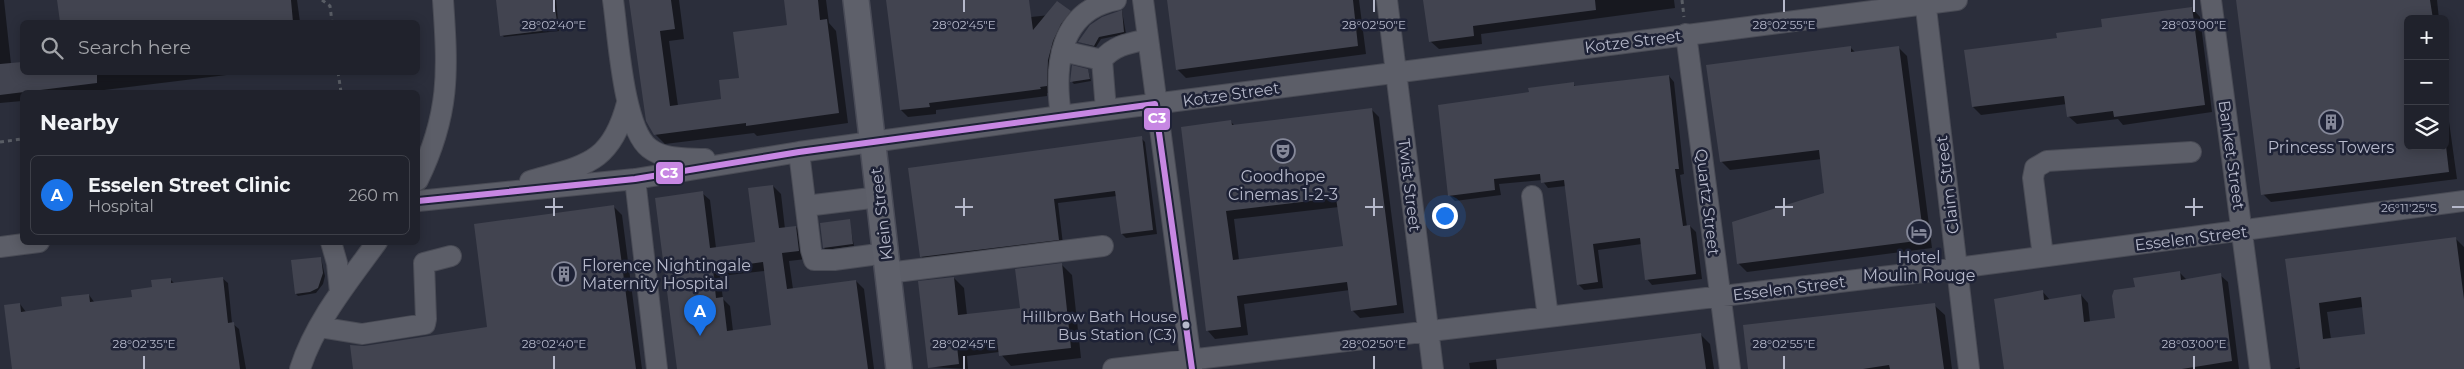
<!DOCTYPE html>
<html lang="en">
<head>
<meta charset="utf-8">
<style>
  body { margin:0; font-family:Montserrat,sans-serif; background:#2d2f38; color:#f1f3f6 }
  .controls { position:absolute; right:15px; top:15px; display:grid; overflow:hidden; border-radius:8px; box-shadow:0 2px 12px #0003 }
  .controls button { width:45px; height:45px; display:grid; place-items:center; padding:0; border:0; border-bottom:1px solid #3d3f48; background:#20222c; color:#f1f3f6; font:25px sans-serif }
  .you { position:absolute; left:1444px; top:215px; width:18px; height:18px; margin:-12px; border:4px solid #fff; border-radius:50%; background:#1a73e8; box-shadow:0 0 0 8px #1a73e833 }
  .badge { display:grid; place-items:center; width:32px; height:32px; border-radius:50%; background:#1a73e8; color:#fff; font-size:16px; font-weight:700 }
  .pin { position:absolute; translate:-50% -41px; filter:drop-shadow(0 1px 2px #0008) }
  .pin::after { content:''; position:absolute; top:26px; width:18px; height:15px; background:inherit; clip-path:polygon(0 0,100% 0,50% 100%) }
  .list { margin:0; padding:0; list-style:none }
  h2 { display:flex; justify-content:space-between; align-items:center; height:65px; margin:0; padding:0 20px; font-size:21px }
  h2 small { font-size:16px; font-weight:400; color:#a2a4a9 }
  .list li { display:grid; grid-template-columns:32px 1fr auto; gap:15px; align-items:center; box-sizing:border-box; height:80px; margin:0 10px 10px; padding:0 10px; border:1px solid #3d3f48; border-radius:8px }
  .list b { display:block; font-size:19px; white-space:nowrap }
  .list p { margin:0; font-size:16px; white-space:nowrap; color:#a2a4a9 }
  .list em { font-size:16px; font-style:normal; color:#a2a4a9 }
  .icon { flex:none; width:28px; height:28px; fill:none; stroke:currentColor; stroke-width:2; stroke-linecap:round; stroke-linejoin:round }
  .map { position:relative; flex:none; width:2464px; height:369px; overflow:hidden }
  .search { position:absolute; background:#20222c; box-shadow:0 2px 12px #0003; left:20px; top:20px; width:400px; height:55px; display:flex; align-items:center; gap:12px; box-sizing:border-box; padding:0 18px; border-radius:8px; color:#a2a4a9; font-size:19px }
  .panel { position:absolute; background:#20222c; box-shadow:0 2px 12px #0003; left:20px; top:90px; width:400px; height:155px; border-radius:8px }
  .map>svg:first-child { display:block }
  .shadow { fill:#0007; fill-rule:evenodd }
  .building { fill:#424450; fill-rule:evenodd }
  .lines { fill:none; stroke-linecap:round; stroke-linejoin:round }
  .minor-casing { stroke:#494b55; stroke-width:22 }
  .major-casing { stroke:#494b57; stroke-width:28 }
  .path { stroke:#595d65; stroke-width:3; stroke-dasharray:4 4; stroke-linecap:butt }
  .minor { stroke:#5c5e68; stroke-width:20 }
  .major { stroke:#5e606a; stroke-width:25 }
  .bus-1-casing { stroke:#1e2236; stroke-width:10 }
  .bus-1 { stroke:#c787e3; stroke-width:6 }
  .ticks { fill:none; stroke:#b6b9cb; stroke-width:2 }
  .bus-dot { fill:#b6b9cb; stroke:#1e2236; stroke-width:2 }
  .labels { text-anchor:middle; stroke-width:5; stroke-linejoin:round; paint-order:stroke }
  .bus-label { font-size:15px; fill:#b6b9cb; stroke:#1e2236; text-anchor:end }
  .street-label { font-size:16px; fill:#b6b9cb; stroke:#1e2236 }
  .poi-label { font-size:16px; fill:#b6b9cb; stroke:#1e2236 }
  .ticks-label { font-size:12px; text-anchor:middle; fill:#b6b9cb; stroke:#1e2236; stroke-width:5; stroke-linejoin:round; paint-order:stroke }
  .line-badge { stroke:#1e2236; stroke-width:2 }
  .badge-label { font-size:14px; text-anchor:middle; font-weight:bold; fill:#fff }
</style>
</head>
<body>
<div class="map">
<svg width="2464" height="369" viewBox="0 0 2464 369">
  <rect width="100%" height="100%" fill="#2b2e3b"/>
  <path class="shadow" d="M0,0H4L11,64L22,63V72H251L88,92H22V101L0,103Z
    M58,0H297L300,22H61Z
    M498,0H556L559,31L504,37L502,35Z
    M631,0H679L684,39L669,41L678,106L723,100L788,26L786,0H826L829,23L836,31L848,123L757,136L754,133L665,144L655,134Z
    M887,0H1008L1010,19L1070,13L1076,19L1053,92L1047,93V96L936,110V114L908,117L901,110Z
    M1168,0H1359L1366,54L1186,78L1177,69Z
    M1425,0H1674L1675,8L1481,34L1482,44L1439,49L1430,41Z
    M2240,0H2437L2439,19H2408V146H2445V93L2457,179L2271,202L2263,194Z
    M2192,8L2200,17L2212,112L2123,125L2118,119L2077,124L2068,116L2067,104L1981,115L1973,107L2104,28Z
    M1122,11L1126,34L1101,39L1096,47L1080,42Z
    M1850,47L1855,52L1898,47L1907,56L1932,248L1747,272L1738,263L1826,194L1822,159L1730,170L1721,161Z
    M2445,64L2447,80H2445Z
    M1088,70L1091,81L1074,84L1072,82Z
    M1669,76L1674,82L1684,174L1680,175L1687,227L1690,226L1696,232L1702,279L1652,285L1647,279L1642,244L1598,250L1603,288L1584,290L1578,284L1566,186L1548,188L1542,180L1499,184L1501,195L1455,201L1449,195L1530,93L1573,84L1576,87Z
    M1371,109L1379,117L1404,313L1360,318L1352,310L1350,290L1244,304L1248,335L1215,339L1208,331L1231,122L1235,126ZM1339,207L1344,247L1239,260L1234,219Z
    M1141,138L1145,142L1157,234L1126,238L1122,234L1117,196L1058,203L1063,244L925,261L921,256Z
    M773,186L781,194L785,229L796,227L804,235L806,259L789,261L793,289L856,281L864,289L874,369H678L702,193L710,200L716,248L756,243ZM765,271L772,326L733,331L730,306L723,299L720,276Z
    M614,207L622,215L642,369H355L364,347L488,328Z
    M849,220L854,246L826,250L824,248Z
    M2455,238L2464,247V369H2294L2301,367L2286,260ZM2363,307L2366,335L2331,339L2327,312Z
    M321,258L325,276L323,284L316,293L298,296L296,294Z
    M1061,264L1072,275L1081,358L1011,366L999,352L967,356L968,369L930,367L954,278L964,288L967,315L1021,309Z
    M2180,273L2187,280L2220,275L2228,282L2239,369H2005L2042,291L2050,300L2081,295L2088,303L2090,322L2116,319L2136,288Z
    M222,278L228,283L232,323L239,329L246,369H13L20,304L26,312L64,307L89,295L95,303L133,298L170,279L175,284Z
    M1934,305L1945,315L1952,369H1750Z
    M1701,335L1710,344L1714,369H1470L1469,363Z"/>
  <path class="building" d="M57,0H291L293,22H60Z
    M496,0H554L558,29L500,36Z
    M629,0H671L675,29L660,31L670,106L721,99L719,80L739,78L733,32L787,25L784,0H818L820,20L827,19L839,113L746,126V123L654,135L646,121Z
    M886,0H1029L1033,30L1057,1L1071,11L1061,24L1053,41L1048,60L1047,86L1040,87L1041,89L929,103L930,107L900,110Z
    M1167,0H1353L1358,46L1176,70Z
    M1423,0H1595L1596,10L1473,26L1474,36L1429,42Z
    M2236,0H2430L2433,19H2408V146H2446L2449,172L2261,195Z
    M2192,7L2205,105L2114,117L2113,111L2067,117L2064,96L1972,107L1964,50L2057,38L2056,33L2102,27L2101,19Z
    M1122,10L1124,32L1099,37L1094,46L1078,42L1090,25L1102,17Z
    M1851,46V52L1899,46L1924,240L1737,264L1732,222L1824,193L1819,150L1720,162L1706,65Z
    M22,62V72H97V83L0,95V64Z
    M1072,65L1088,69L1090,79L1070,82Z
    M1669,75L1679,169H1675L1683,226L1690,225L1696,274L1645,280L1640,238L1593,244L1598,282L1577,285L1564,180L1541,183L1540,174L1494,179L1495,190L1448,196L1438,105L1529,92L1528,88L1574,82V86Z
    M1372,108L1397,305L1351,311L1347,282L1237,296L1241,327L1206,331L1181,127L1231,120L1232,125ZM1336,198L1343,246L1233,260L1226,211Z
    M1142,136L1153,230L1121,234L1115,191L1054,199L1059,240L920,257L908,168Z
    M773,185L779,228L796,226L799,251L782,253L787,289L856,280L868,369H677L655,198L703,191L710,248L755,242L748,188ZM763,262L771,325L727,331L723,297L716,298L713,269Z
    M614,205L636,369H353L350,345L364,346L487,327L474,224Z
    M850,219L853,244L823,248L820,223Z
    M2456,237L2464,299V369H2300L2285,259ZM2361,297L2365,334L2323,339L2319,303Z
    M321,257L323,273L318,288L310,292L295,294L291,260Z
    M1062,263L1071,348L999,356L997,341L957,346L959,364L928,368L918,281L954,277L958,315L1020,308L1015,269Z
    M2180,271L2181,280L2221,273L2232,361L2182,369H2004L1994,299L2043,290L2044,300L2081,294L2084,322L2115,318L2112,296L2114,290L2135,287L2133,278Z
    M223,277L228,323L234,322L240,369H12L4,305L20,303L21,312L62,306L61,297L89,294L90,302L132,297L131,290L152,287L151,280L171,278V283Z
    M1935,303L1944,369H1890L1889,365L1863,369H1748L1743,325Z
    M1701,333L1706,369H1497L1496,359Z"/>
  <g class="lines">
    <g class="minor-casing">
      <path id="minor" d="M613,0C618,34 623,128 649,148C664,160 687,158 705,159
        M1143,0L1192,369
        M1387,0L1433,369
        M1925,0L1969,369
        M2211,0L2260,369
        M1686,34L1730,369
        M1062,51L1102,60
        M1106,110L1102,60C1114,45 1130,43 1148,39
        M1061,116C1054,68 1058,11 1116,0
        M799,152L811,250L814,260H834L886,253
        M635,179L657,369
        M418,180C450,114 448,72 443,0
        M530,181C585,165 611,164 627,103
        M1532,196L1548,317
        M418,201L635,179L799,152L1061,116L1957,0
        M806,206L879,197
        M331,242L337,263L340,292
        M0,247L39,242
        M2043,256L2033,178L2035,168L2047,161L2191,152
        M888,273L1103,246
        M319,327L362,334L425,324L426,319L424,263L451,256
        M300,369C315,322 348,282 377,242
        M1113,369L1957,268L2464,201"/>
    </g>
    <g class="major-casing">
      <path id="major" d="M856,0L899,369"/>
    </g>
    <path class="path" d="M322,0L330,6L332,22
      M1682,0L1684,17
      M338,72L341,92
      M0,142L22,139"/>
    <use href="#minor" class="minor"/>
    <use href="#major" class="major"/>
    <g class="bus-1-casing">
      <path id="bus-1" d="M418,201L635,179L799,152L1155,104L1192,369"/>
    </g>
    <use href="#bus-1" class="bus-1"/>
  </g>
  <path class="ticks" d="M554,0V12M964,0V12M1374,0V12M1784,0V12M2194,0V12M554,198V216M964,198V216M1374,198V216M1784,198V216M2194,198V216M545,207H563M955,207H973M1365,207H1383M1775,207H1793M2185,207H2203M2452,207H2464M144,356V369M554,356V369M964,356V369M1374,356V369M1784,356V369M2194,356V369"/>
  <defs>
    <g id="building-ring" transform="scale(1.25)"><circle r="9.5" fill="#1e2236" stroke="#858899" stroke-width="1.5"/><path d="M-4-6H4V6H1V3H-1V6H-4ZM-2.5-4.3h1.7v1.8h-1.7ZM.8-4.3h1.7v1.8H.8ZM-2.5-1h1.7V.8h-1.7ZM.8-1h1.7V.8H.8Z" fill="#858899"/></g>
    <g id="theatre-ring" transform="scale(1.25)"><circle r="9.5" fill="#1e2236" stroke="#858899" stroke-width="1.5"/><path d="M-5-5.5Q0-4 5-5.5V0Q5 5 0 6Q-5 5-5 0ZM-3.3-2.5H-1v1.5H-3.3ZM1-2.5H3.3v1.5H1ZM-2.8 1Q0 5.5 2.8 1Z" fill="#858899"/></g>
    <g id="hotel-ring" transform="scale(1.25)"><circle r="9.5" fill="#1e2236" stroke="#858899" stroke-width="1.5"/><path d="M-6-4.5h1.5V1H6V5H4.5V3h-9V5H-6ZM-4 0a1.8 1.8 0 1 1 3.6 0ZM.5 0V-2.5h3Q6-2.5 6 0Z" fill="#858899"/></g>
  </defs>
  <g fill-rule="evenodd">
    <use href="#building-ring" x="2331" y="122"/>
    <use href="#theatre-ring" x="1283" y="151"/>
    <use href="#hotel-ring" x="1919" y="232"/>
    <use href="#building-ring" x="564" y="274"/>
  </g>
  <circle class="bus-dot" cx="1186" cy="325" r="4.5"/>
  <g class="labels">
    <g class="bus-label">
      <text x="1177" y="322">Hillbrow Bath House<tspan x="1177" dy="18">Bus Station (C3)</tspan></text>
    </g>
    <g class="street-label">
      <text transform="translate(1633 41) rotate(-7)" y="6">Kotze Street</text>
      <text transform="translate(1231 94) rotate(-8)" y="6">Kotze Street</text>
      <text transform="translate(2232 155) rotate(82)" y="6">Banket Street</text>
      <text transform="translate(1410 185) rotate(83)" y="6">Twist Street</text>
      <text transform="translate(1947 185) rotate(-97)" y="6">Claim Street</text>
      <text transform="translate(1708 202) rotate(83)" y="6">Quartz Street</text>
      <text transform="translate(881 214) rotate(-97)" y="6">Klein Street</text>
      <text transform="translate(2191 238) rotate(-7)" y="6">Esselen Street</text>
      <text transform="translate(1789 288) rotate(-7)" y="6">Esselen Street</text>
    </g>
    <g class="poi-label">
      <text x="2331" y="153">Princess Towers</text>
      <text x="1283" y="182">Goodhope<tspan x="1283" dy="18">Cinemas 1-2-3</tspan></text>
      <text x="1919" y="263">Hotel<tspan x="1919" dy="18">Moulin Rouge</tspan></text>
      <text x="582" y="271" text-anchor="start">Florence Nightingale<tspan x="582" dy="18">Maternity Hospital</tspan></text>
    </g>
  </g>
  <g class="ticks-label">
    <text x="554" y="29">28°02'40"E</text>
    <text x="964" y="29">28°02'45"E</text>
    <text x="1374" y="29">28°02'50"E</text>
    <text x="1784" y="29">28°02'55"E</text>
    <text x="2194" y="29">28°03'00"E</text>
    <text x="2409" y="212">26°11'25"S</text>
    <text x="144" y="348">28°02'35"E</text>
    <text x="554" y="348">28°02'40"E</text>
    <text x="964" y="348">28°02'45"E</text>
    <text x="1374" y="348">28°02'50"E</text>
    <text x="1784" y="348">28°02'55"E</text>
    <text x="2194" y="348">28°03'00"E</text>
  </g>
  <g class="line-badge">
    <rect x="1143" y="107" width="28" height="24" rx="5" fill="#c787e3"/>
    <rect x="655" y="161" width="29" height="24" rx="5" fill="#c787e3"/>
  </g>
  <g class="badge-label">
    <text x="1157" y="123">C3</text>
    <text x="669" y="178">C3</text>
  </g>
</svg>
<div class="controls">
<button>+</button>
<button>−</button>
<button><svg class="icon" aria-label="layers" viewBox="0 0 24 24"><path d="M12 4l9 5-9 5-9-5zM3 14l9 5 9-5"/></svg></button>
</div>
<div class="you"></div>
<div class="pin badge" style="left:700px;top:336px">A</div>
<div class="search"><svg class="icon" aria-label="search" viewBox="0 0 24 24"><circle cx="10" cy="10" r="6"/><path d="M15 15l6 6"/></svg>Search here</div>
<section class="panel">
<h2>Nearby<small></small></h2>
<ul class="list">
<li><span class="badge">A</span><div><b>Esselen Street Clinic</b><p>Hospital</p></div><em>260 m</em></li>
</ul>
</section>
</div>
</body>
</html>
